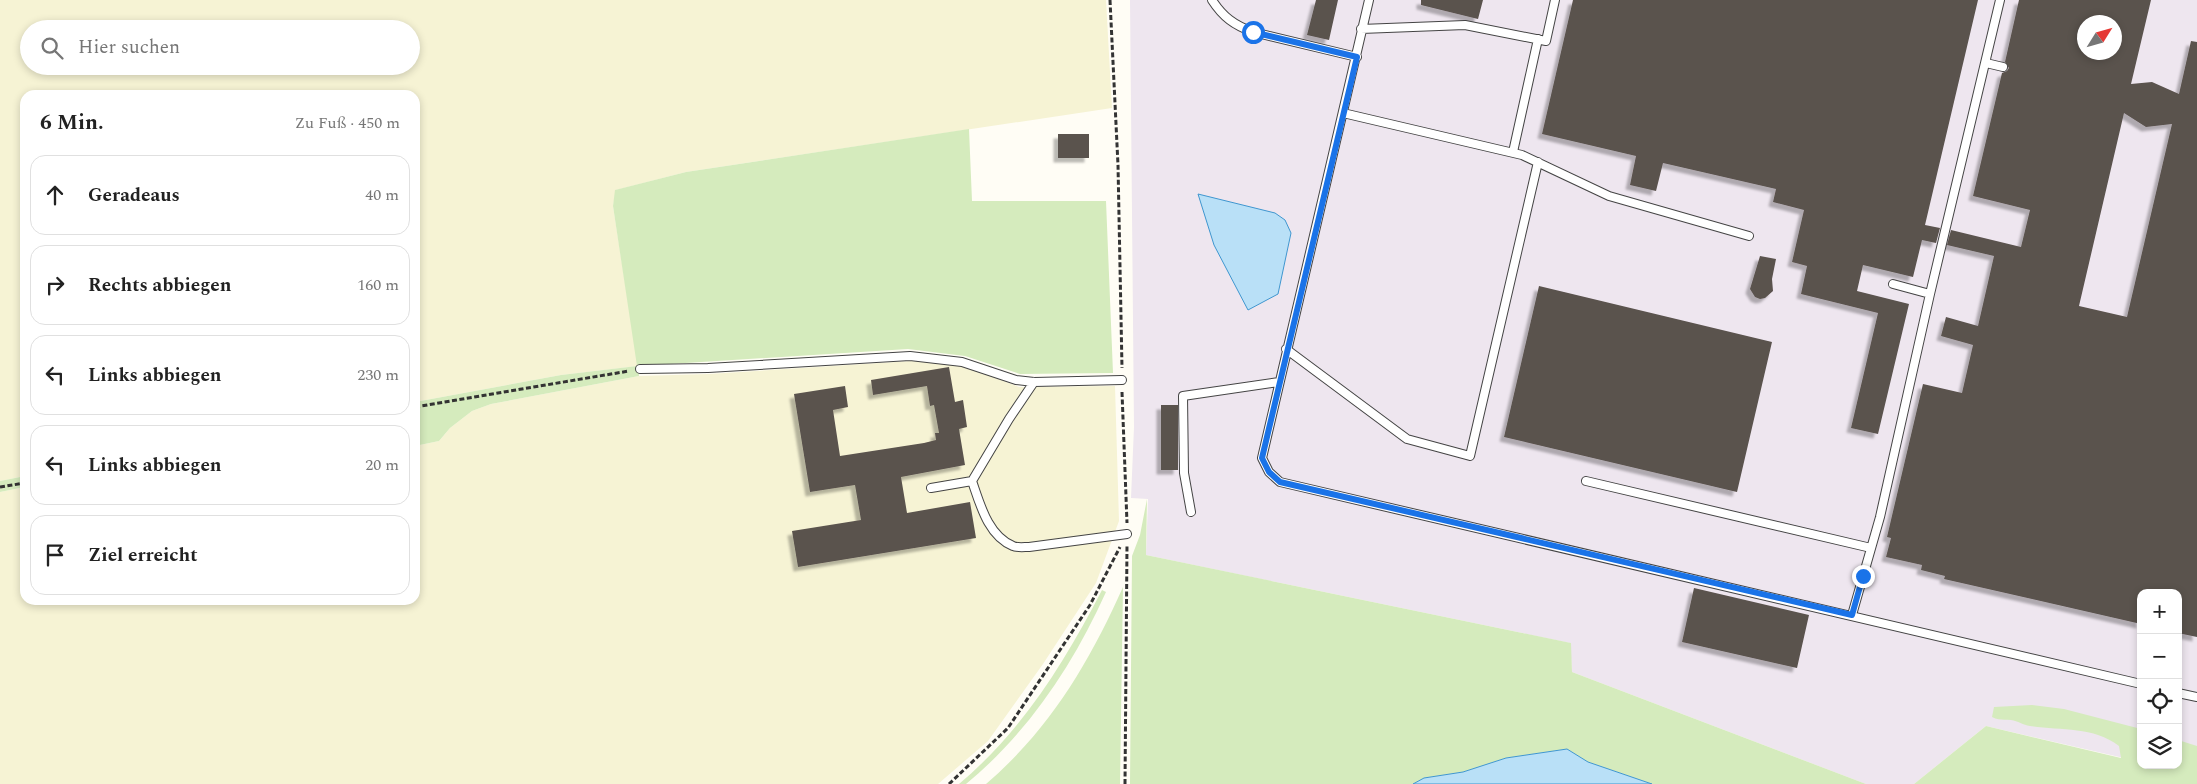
<!DOCTYPE html>
<html lang="de">
<head>
<meta charset="utf-8">
<style>
  body { margin:0; font-family:Spectral,serif; background:#f2f2f2; color:#222 }
  .controls { position:absolute; right:15px; bottom:15px; display:grid; overflow:hidden; border-radius:10px; box-shadow:0 2px 8px #0003 }
  .controls button { width:45px; height:45px; display:grid; place-items:center; padding:0; border:0; border-bottom:1px solid #e0e0e0; background:#fff; color:#222; font:25px sans-serif }
  .compass { position:absolute; left:2077px; top:15px; width:45px; height:45px; border-radius:50%; background:#fff; box-shadow:0 2px 8px #0003; rotate:53deg }
  .stop { position:absolute; width:15px; height:15px; margin:-11px; border:4px solid #1a73e8; border-radius:50%; background:#fff }
  .stop.end { background:#1a73e8; border-color:#fff; box-shadow:0 1px 5px #0008 }
  .list { margin:0; padding:0; list-style:none }
  h2 { display:flex; justify-content:space-between; align-items:center; height:65px; margin:0; padding:0 20px; font-size:21px }
  h2 small { font-size:16px; font-weight:400; color:#767676 }
  .list li { display:grid; grid-template-columns:32px 1fr auto; gap:15px; align-items:center; box-sizing:border-box; height:80px; margin:0 10px 10px; padding:0 10px; border:1px solid #e0e0e0; border-radius:15px }
  .list b { display:block; font-size:19px; white-space:nowrap }
  .list em { font-size:16px; font-style:normal; color:#767676 }
  .icon { flex:none; width:28px; height:28px; fill:none; stroke:currentColor; stroke-width:2; stroke-linecap:round; stroke-linejoin:round }
  .map { position:relative; flex:none; width:2197px; height:784px; overflow:hidden }
  .search { position:absolute; background:#fff; box-shadow:0 2px 8px #0003; left:20px; top:20px; width:400px; height:55px; display:flex; align-items:center; gap:12px; box-sizing:border-box; padding:0 18px; border-radius:28px; color:#767676; font-size:19px }
  .panel { position:absolute; background:#fff; box-shadow:0 2px 8px #0003; left:20px; top:90px; width:400px; height:515px; border-radius:15px }
  .map>svg:first-child { display:block }
  .industrial { fill:#eee6ef; fill-rule:evenodd }
  .farmland { fill:#f6f3d4; fill-rule:evenodd }
  .green { fill:#d5ebbd }
  .water { fill:#b9e0f7; stroke:#3f96cf }
  .building { fill:#5a524d; fill-rule:evenodd; filter:url(#shadow) }
  .lines { fill:none; stroke-linecap:round; stroke-linejoin:round }
  .service-casing { stroke:#444; stroke-width:10 }
  .path { stroke:#333; stroke-width:3; stroke-dasharray:5 2.5; stroke-linecap:butt }
  .service { stroke:#fff; stroke-width:8 }
  .route { stroke:#1a73e8; stroke-width:6 }
</style>
</head>
<body>
<div class="map">
<svg width="2197" height="784" viewBox="0 0 2197 784">
  <defs>
    <filter id="shadow"><feDropShadow dx="-4.5" dy="4.5" stdDeviation="1" flood-color="#0004"/></filter>
  </defs>
  <rect width="100%" height="100%" fill="#fffdf5"/>
  <path class="industrial" d="M1130,0H2197V776L2178,765V593H2141V762L1986,726L1914,784H1866L1572,672L1570,643L1146,555L1148,499L1131,498L1134,427ZM2084,22H2114V52H2084Z"/>
  <path class="farmland" d="M0,0H1106L1112,108L686,172L616,190L613,206L638,366L561,375L415,402V95H25V476L0,481ZM29,29H411V66H29Z
    M911,361L960,364L1019,387L1115,386L1119,521L1096,583L1043,664L988,741L938,784H0V492L25,487V600H415V446L439,441L450,428L472,411L491,404L639,376L709,374Z"/>
  <path class="green" d="M969,129L972,201H1106L1113,373L1020,374L965,356L908,349L638,366L639,376L491,404L472,411L450,428L439,441L415,446V402L561,375L637,366L613,206L615,190L686,172Z
    M25,476V487L0,492V481Z
    M1147,499L1146,555L1571,643L1572,672L1866,784H1652L1588,762L1567,749L1506,758L1463,772L1424,778L1413,784H1130L1132,556L1140,535Z
    M1123,587L1120,784H986C1050,729 1089,663 1123,587Z
    M1102,590L1106,592C1073,665 1028,733 966,784H959C1023,730 1064,663 1102,590Z
    M2032,705L2064,709L2141,729V765H2178V740L2197,746V784H1914L1986,726L2121,758L2119,746C2093,726 2060,731 2030,726C2023,725 2018,721 2011,720C2004,719 1999,721 1992,717L1994,707Z"/>
  <path class="water" d="M1198,194L1275,213L1285,220L1291,233L1278,294L1248,310L1214,245Z
    M1567,749L1588,762L1652,784H1413L1424,778L1463,772L1506,758Z"/>
  <path class="building" d="M1316,0H1338L1329,40L1307,35Z
    M1421,0H1483L1478,19L1421,5Z
    M1573,0H1978L1925,225L1940,228L1936,243L1922,240L1913,277L1863,265L1857,291L1909,304L1878,434L1851,428L1878,313L1801,294L1807,266L1792,262L1804,210L1773,202L1776,189L1663,163L1656,191L1630,185L1636,156L1542,134Z
    M2019,0H2151L2131,84L2152,82L2179,94L2191,41L2197,42V637L2178,633V593H2141V624L1944,579L1945,576L1921,570L1922,565L1886,557L1891,538L1887,537L1923,384L1962,393L1973,345L1941,336L1946,317L1978,326L1994,256L1947,245L1951,230L2021,247L2030,210L1973,196L2002,73L2007,71L2009,68L2005,62ZM2084,22H2114V52H2084ZM2124,113L2146,127L2172,124L2127,317L2079,306Z
    M1058,134H1089V158H1058Z
    M1760,256L1776,259L1772,279L1773,291L1765,298L1760,299L1755,297L1750,289Z
    M1539,286L1772,342L1737,492L1504,437Z
    M949,367L955,402L963,400L967,427L959,429L965,465L901,477L907,513L970,502L976,538L798,567L792,531L861,520L855,485L810,492L794,394L845,386L848,407L833,410L840,456L924,443L936,440L935,433H939L934,405L930,406L927,386L873,395L871,380Z
    M1161,405H1178V470H1161Z
    M1694,588L1809,615L1797,668L1682,642Z"/>
  <g class="lines">
    <g class="service-casing">
      <path id="service" d="M1212,0C1223,17 1234,25 1253,32L1357,57
        M1369,0L1262,458L1269,472L1280,482L2141,684
        M1361,29L1465,25L1546,41L1555,0
        M1986,63L2003,67
        M1343,113L1522,155L1609,196L1749,236
        M1513,152L1538,39
        M1893,284L1930,294
        M1286,349L1407,439L1470,456L1538,162
        M640,369L708,368L910,356L962,362L1016,380L1034,382L1122,380
        M972,481L1009,419L1034,382
        M1586,481L1871,548
        M931,488L972,481C980,504 988,536 1013,546C1017,548 1024,547 1029,547L1127,534
        M1191,512L1184,473L1183,396L1279,382
        M1852,615L1880,517L1930,294L2000,0
        M2178,693L2197,697"/>
    </g>
    <path class="path" d="M1110,0L1118,165L1122,368
      M1122,392L1127,523
      M415,407L629,371
      M0,487L25,483
      M949,784L1008,728L1090,605L1120,547
      M1125,784L1127,545"/>
    <use href="#service" class="service"/>
  </g>
  <g class="lines">
    <path class="route" d="M1253,32L1357,57L1262,458L1269,472L1280,482L1852,615L1863,576"/>
  </g>
</svg>
<div class="controls">
<button>+</button>
<button>−</button>
<button><svg class="icon" aria-label="locate" viewBox="0 0 24 24"><circle cx="12" cy="12" r="6"/><path d="M12 2v4M12 18v4M2 12h4M18 12h4"/></svg></button>
<button><svg class="icon" aria-label="layers" viewBox="0 0 24 24"><path d="M12 4l9 5-9 5-9-5zM3 14l9 5 9-5"/></svg></button>
</div>
<svg class="compass" viewBox="-18 -18 36 36"><path d="M0-13l5 13h-10z" fill="#e53935"/><path d="M0 13l5-13h-10z" fill="#767676"/></svg>
<div class="stop" style="left:1253px;top:32px"></div>
<div class="stop end" style="left:1863px;top:576px"></div>
<div class="search"><svg class="icon" aria-label="search" viewBox="0 0 24 24"><circle cx="10" cy="10" r="6"/><path d="M15 15l6 6"/></svg>Hier suchen</div>
<section class="panel">
<h2>6 Min.<small>Zu Fuß · 450 m</small></h2>
<ul class="list">
<li><svg class="icon" aria-label="ahead" viewBox="0 0 24 24"><path d="M12 20V5M6 11l6-6 6 6"/></svg><div><b>Geradeaus</b></div><em>40 m</em></li>
<li><svg class="icon" aria-label="right" viewBox="0 0 24 24"><path d="M7 20v-9h11M14 6l5 5-5 5"/></svg><div><b>Rechts abbiegen</b></div><em>160 m</em></li>
<li><svg class="icon" aria-label="left" viewBox="0 0 24 24"><path d="M17 20v-9H6M10 6l-5 5 5 5"/></svg><div><b>Links abbiegen</b></div><em>230 m</em></li>
<li><svg class="icon" aria-label="left" viewBox="0 0 24 24"><path d="M17 20v-9H6M10 6l-5 5 5 5"/></svg><div><b>Links abbiegen</b></div><em>20 m</em></li>
<li><svg class="icon" aria-label="arrive" viewBox="0 0 24 24"><path d="M6 21V4h12l-3 4 3 4H6"/></svg><div><b>Ziel erreicht</b></div></li>
</ul>
</section>
</div>
</body>
</html>
